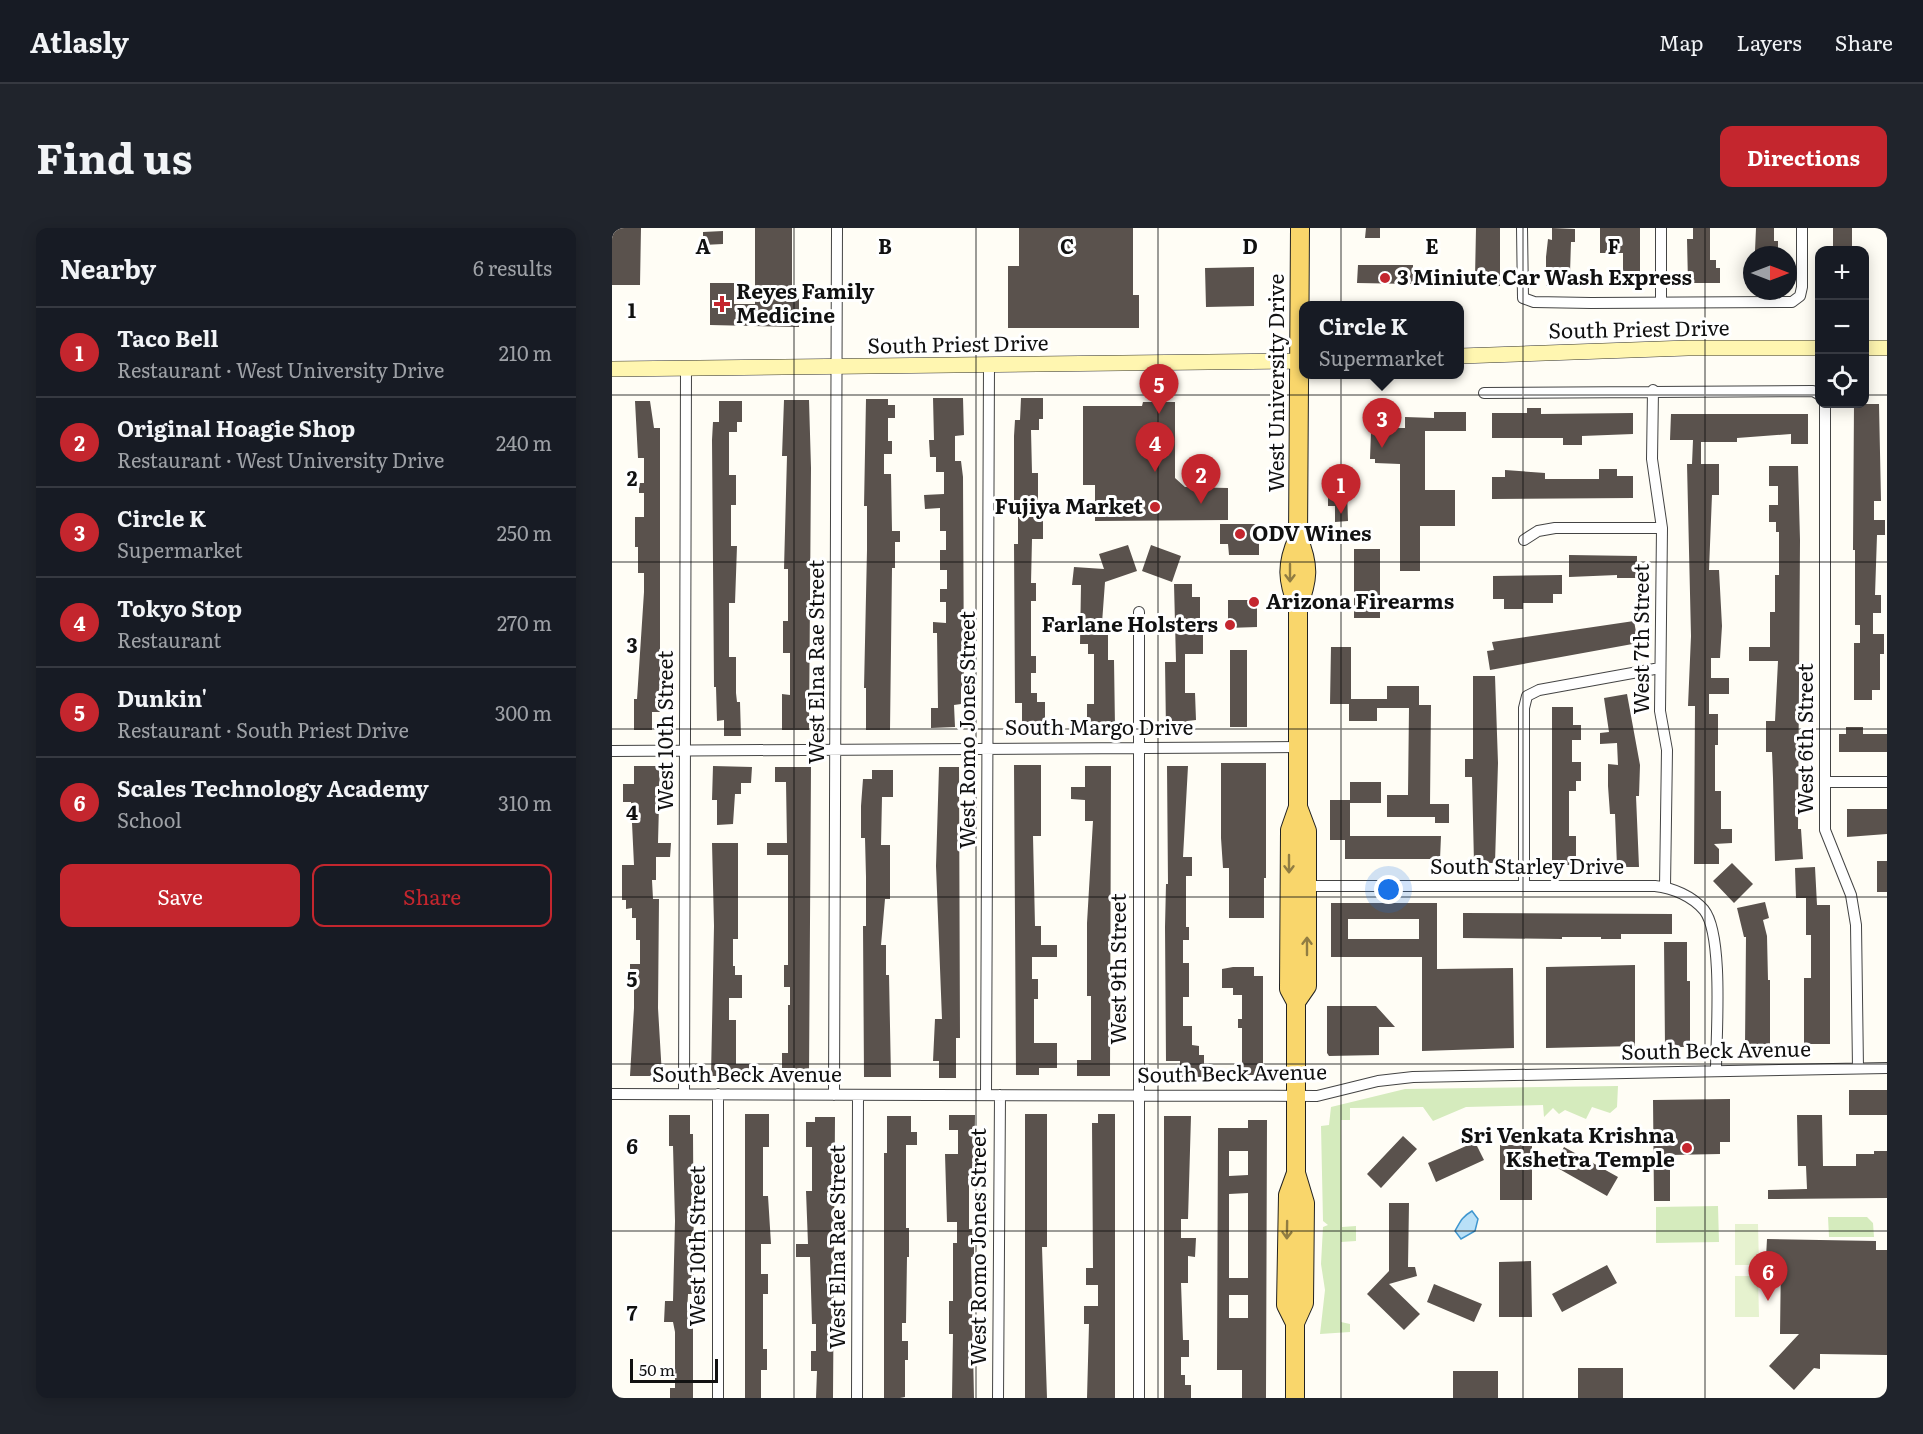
<!DOCTYPE html>
<html lang="en">
<head>
<meta charset="utf-8">
<style>
  body { margin:0; font-family:Literata,serif; background:#20242c; color:#f1f3f6 }
  .controls { position:absolute; right:18px; top:18px; display:grid; overflow:hidden; border-radius:12px; box-shadow:0 3px 15px #0003 }
  .controls button { width:54px; height:54px; display:grid; place-items:center; padding:0; border:0; border-bottom:2px solid #363941; background:#171b24; color:#f1f3f6; font:30px sans-serif }
  .compass { position:absolute; left:1131px; top:18px; width:54px; height:54px; border-radius:50%; background:#171b24; box-shadow:0 3px 15px #0003; rotate:90deg }
  .scale { position:absolute; left:18px; bottom:15px; width:88px; box-sizing:border-box; padding-left:6px; border:3px solid #111; border-top:0; font-size:16px; line-height:21px; white-space:nowrap; color:#111; -webkit-text-stroke:4px #fff; paint-order:stroke }
  .you { position:absolute; left:777px; top:662px; width:21px; height:21px; margin:-15px; border:4px solid #fff; border-radius:50%; background:#1a73e8; box-shadow:0 0 0 9px #1a73e833 }
  .badge { display:grid; place-items:center; width:39px; height:39px; border-radius:50%; background:#c4262e; color:#fff; font-size:20px; font-weight:700 }
  .pin { position:absolute; translate:-50% -50px; filter:drop-shadow(0 2px 3px #0008) }
  .pin::after { content:''; position:absolute; top:32px; width:21px; height:18px; background:inherit; clip-path:polygon(0 0,100% 0,50% 100%) }
  .popup { position:absolute; left:687px; top:73px; width:165px; height:78px; box-sizing:border-box; display:grid; place-content:center; border-radius:12px; background:#171b24; filter:drop-shadow(0 2px 4px #0005); font-size:20px; white-space:nowrap; color:#9ea1a6 }
  .popup b { font-size:22px; color:#f1f3f6 }
  .popup::after { content:''; position:absolute; left:50%; top:100%; margin-left:-12px; border:12px solid transparent; border-top-color:#171b24 }
  .list { margin:0; padding:0; list-style:none }
  h2 { display:flex; justify-content:space-between; align-items:center; height:78px; margin:0; padding:0 24px; font-size:26px }
  h2 small { font-size:20px; font-weight:400; color:#9ea1a6 }
  .list li { display:grid; grid-template-columns:39px 1fr auto; gap:18px; align-items:center; box-sizing:border-box; height:90px; padding:0 24px; border-top:2px solid #363941 }
  .list b { display:block; font-size:22px; white-space:nowrap }
  .list p { margin:0; font-size:20px; white-space:nowrap; color:#9ea1a6 }
  .list em { font-size:20px; font-style:normal; color:#9ea1a6 }
  .actions { display:flex; gap:12px; padding:18px 24px }
  .actions a { flex:1; padding:14px 0; border:2px solid #c4262e; border-radius:12px; text-align:center; font-size:21px; color:#c4262e }
  .actions .main { background:#c4262e; color:#fff }
  .icon { flex:none; width:33px; height:33px; fill:none; stroke:currentColor; stroke-width:2; stroke-linecap:round; stroke-linejoin:round }
  .map { position:relative; flex:none; width:1275px; height:1170px; overflow:hidden; border-radius:12px }
  header { display:flex; align-items:center; gap:36px; box-sizing:border-box; height:84px; padding:0 30px; background:#171b24; border-bottom:2px solid #363941 }
  header strong { font-size:28px }
  nav { display:flex; gap:33px; margin-inline-start:auto; font-size:21px }
  .intro { display:flex; align-items:center; justify-content:space-between; box-sizing:border-box; height:144px; padding:0 36px }
  h1 { margin:0; font-size:42px }
  .button { padding:15px 27px; border-radius:12px; background:#c4262e; color:#fff; font-size:21px; font-weight:700 }
  main { display:flex; gap:36px; padding:0 36px }
  aside { flex:1; background:#171b24; border-radius:12px; box-shadow:0 3px 15px #0003 }
  .map>svg:first-child { display:block }
  .green { fill:#d5ebbd }
  .pitch { fill:#e6f2cf }
  .water { fill:#b9e0f7; stroke:#3f96cf; stroke-width:1.5 }
  .building { fill:#5a524d; fill-rule:evenodd }
  .lines { fill:none; stroke-linecap:round; stroke-linejoin:round }
  .minor-casing { stroke:#444; stroke-width:12 }
  .secondary-casing { stroke:#333; stroke-width:16 }
  .primary-casing { stroke:#222; stroke-width:20 }
  .minor { stroke:#fff; stroke-width:10 }
  .secondary { stroke:#fff6b0; stroke-width:15 }
  .primary { stroke:#f9d66b; stroke-width:18 }
  .oneway { stroke:#917d42 }
  .grid { fill:none; stroke:#111; stroke-width:1.5; stroke-opacity:0.55 }
  .poi-dot { fill:#c4262e; stroke:#fff; stroke-width:2 }
  .labels { text-anchor:middle; stroke-width:6; stroke-linejoin:round; paint-order:stroke }
  .poi-label { font-size:21px; font-weight:bold; fill:#111; stroke:#fff; text-anchor:start }
  .street-label { font-size:21px; fill:#111; stroke:#fff }
  .grid-label { font-size:20px; text-anchor:middle; font-weight:bold; fill:#111; stroke:#fff; stroke-width:6; stroke-linejoin:round; paint-order:stroke }
</style>
</head>
<body>
<header>
<strong>Atlasly</strong>
<nav><a>Map</a><a>Layers</a><a>Share</a></nav>
</header>
<div class="intro"><h1>Find us</h1><a class="button">Directions</a></div>
<main>
<aside>
<h2>Nearby<small>6 results</small></h2>
<ul class="list">
<li><span class="badge">1</span><div><b>Taco Bell</b><p>Restaurant · West University Drive</p></div><em>210 m</em></li>
<li><span class="badge">2</span><div><b>Original Hoagie Shop</b><p>Restaurant · West University Drive</p></div><em>240 m</em></li>
<li><span class="badge">3</span><div><b>Circle K</b><p>Supermarket</p></div><em>250 m</em></li>
<li><span class="badge">4</span><div><b>Tokyo Stop</b><p>Restaurant</p></div><em>270 m</em></li>
<li><span class="badge">5</span><div><b>Dunkin'</b><p>Restaurant · South Priest Drive</p></div><em>300 m</em></li>
<li><span class="badge">6</span><div><b>Scales Technology Academy</b><p>School</p></div><em>310 m</em></li>
</ul>
<div class="actions"><a class="main">Save</a><a>Share</a></div>
</aside>
<div class="map">
<svg width="1275" height="1170" viewBox="0 0 1275 1170">
  <rect width="100%" height="100%" fill="#fffdf5"/>
  <path class="green" d="M1006,858L1005,879L998,885L980,879L974,891L953,882L947,886L941,880L932,889L931,877L854,879L821,893L811,879L738,880V892H729L730,999L744,998V1013L729,1014V1094L738,1096V1104L708,1106L713,1062L709,1036L711,999L716,997L711,993L709,898L717,897L719,879L793,861Z
    M1106,978L1107,1014L1044,1015V979Z
    M1216,989H1255L1261,995L1262,1009H1217Z"/>
  <path class="pitch" d="M1123,996H1146L1147,1037H1123Z
    M1123,1048H1146L1147,1089H1123Z"/>
  <path class="water" d="M860,983L866,991L863,1003L849,1011L843,1003C849,992 850,989 860,983Z"/>
  <path class="building" d="M0,0H29L28,57H0Z
    M143,0H180V66H187V99L98,97V55H122V76H143Z
    M407,0H521V67H527V100H396V38H407Z
    M754,0H768V10H753Z
    M864,0H888V58L869,59V50H863Z
    M940,0L963,1V14H959L958,45H951V58H934V29L936,11L940,12Z
    M988,0H1028V59H996V45L1011,46V25H988Z
    M1081,0H1098V32H1104V40H1108V55H1076L1075,11H1081Z
    M1144,0H1162V13H1166V24L1143,23Z
    M1221,0H1240V22H1221Z
    M111,3V16L91,17V4Z
    M746,37H801V56L745,55Z
    M642,39V78L594,79L593,40Z
    M321,170H351L352,207L343,208V233H349L351,249L352,460H349V476L342,477L343,499L319,500V480H326L325,405H321V394L334,395V374H328V361H335V342H328V322H334V303H328V280L313,281L312,267L332,266V244H324V229H318L317,212H322Z
    M409,170H431V191H427V202H419L420,245H426V283H431V311H420L419,355H424V373H419V428H424V445H419V465H425V474H433V496H410V475H403L402,316H406V275H402V208L403,192H408Z
    M254,171H276V177H283V190H276V213H280V226H272V246H279L280,303H288V314H283V340H280L278,502H254V460H252L255,322V278H252Z
    M172,172H197L199,240L197,502H170V466L178,467V425H171V393H176V341H172L175,228H170Z
    M23,173H38L42,200H48V484H40V502H22V471H25L32,364V345H26V319H23V289H32V265H27V255H32V230H26Z
    M107,173H130V194H125V204H117V247H124V277H119V318H125L123,375H117V429H124V465L125,474H128L129,508H112V492L105,493L104,459H102L100,212L101,194H107Z
    M531,174H563V250L573,259L616,260V292L483,293V257H471V178H530Z
    M1242,176H1267L1269,273H1262V292H1273V307H1265L1263,367H1269V385H1261V406H1272V426H1268V462H1260V472H1242V415H1248V397H1243V322H1241Z
    M915,180H929V186L1021,185V206L970,208V217H951V210H880V185H915Z
    M822,184H854V203H813V262H843V298H808V343H788V236L763,235V231H758L759,203H763V200H793V189L822,190Z
    M1059,186H1196V216H1179V206L1125,210V214H1089V236H1107V267H1100L1097,342H1107L1110,398L1108,430H1099V450H1117V466H1097V486H1106V517H1103V563H1109V601H1120V615L1102,616L1107,621V636H1082L1083,478H1076L1079,408L1075,236H1080L1081,212H1058Z
    M1157,238H1186L1188,312L1186,601H1189L1191,631L1163,633L1161,550L1160,524H1154V493H1163L1166,433H1137V419H1158V384H1163V347H1167V304H1164V294H1157V277H1166V258H1157Z
    M987,241H1005V248H1021V270L880,271V249H893V242L933,245V251H987Z
    M716,263H735L736,293L723,294V278H716Z
    M608,296H647V327H617L616,316H608Z
    M516,317L525,343L493,354L490,395H496V432H502L503,500H475V476H482V426H476V416H468L469,357H460L462,339L492,341L487,326Z
    M539,317L569,328L560,354L530,343Z
    M742,321H768V390H742Z
    M957,327L1025,328V350H1005V347L957,349Z
    M950,347V366H941V375H911V381H892V371H881V348Z
    M562,356H580V369H588V395H591V426H573V465H583L584,492L575,493V502H554L553,434H564Z
    M616,372H645V399L616,400Z
    M1022,393L1026,415L878,442L875,423L882,422L880,414Z
    M719,419H739V471H775V458H807V477H819L818,576H837V595H823V589H775V567H796L797,480H765V493H737V476H718Z
    M618,422H635V499H618Z
    M861,448H883L886,535L883,635H862L860,549H853V531H861Z
    M1015,466L1028,537L1027,568H1024L1027,639H1005L1003,586H998L996,558V536L1006,537L1005,515L988,516V505L997,504L992,470Z
    M940,479H961V497H969V512H960V534H969V553H964V563H957V608H964V637H940Z
    M1234,499H1251V506H1275V524H1227V506H1234Z
    M609,535H654V650H652V690H617V640H611L609,610Z
    M402,537H429V608H421L423,698H429V717H445V729H420V751H426V771H422V815H445V840H427V847H404Z
    M22,538H48L46,615H59L58,629H44V652H40L41,671H47L46,780L50,848H18L22,780V755H18V736H28V712H24V690H20V680L14,681V672H10V637H22L19,574H11V556H22Z
    M101,538L140,539L139,555H129V566H123L121,596L105,597V572H100Z
    M473,538H499L498,848H465V832H479V768H475V695L481,593H473V572L459,571V559H473Z
    M555,538H576L571,629H580V648H574V699H577V712H571V735H577V769H571V798H580V817L587,818V827H592V849H568V833H554L553,699L554,656H556Z
    M163,539H199L197,848H170V825H176V777H178V759H172V737H176V627H155V615H175L174,554H163Z
    M327,539H347L348,810H344V850H327V833H321L323,791H330L324,638Z
    M260,542H281V569H270L269,617H278V671H273L269,717H274V747H277L279,849H252L251,698H254V649L253,610H249V578L251,551H260Z
    M738,554H769V575H738V608H829L828,631H733V612H718V572H738Z
    M1235,581H1275V606L1235,609Z
    M100,615H126V711H121V738H123V747H130V770H117V792H124V836H137V848H99L102,698Z
    M1265,633H1275V664H1265Z
    M1120,635L1141,656L1122,675L1101,653Z
    M1203,639L1205,677H1218V816H1192V750H1199V707H1194V670H1184L1183,640Z
    M1153,674L1157,690L1151,692L1155,708L1156,752H1158V818H1133L1134,709H1132L1125,680Z
    M719,675H825V741L901,740L902,820L810,823V729H719ZM736,691H807V711H736Z
    M851,685L1060,686V706H1009V711H989V709H950V711L851,710Z
    M1052,714H1075V753H1078V819H1053Z
    M1023,737V818L934,820V739Z
    M621,739H642V748H651V847H630V800H626V791H630V767H621V760H610V741Z
    M715,778H764L783,799H767V827L717,828L715,825Z
    M1237,862H1275V887H1237Z
    M1118,871V914H1108V926L1058,927V973H1042L1041,872Z
    M133,886H157V919H151V968H156L159,1016H149V1046H156V1066H151V1121H155V1142H149V1170H133Z
    M413,886H435V1019H430L435,1170H413Z
    M486,886H503V1170H475L477,1096H472V1078H486V1057H474V1040H481L480,895H486Z
    M57,887H78V906H81L82,1066H76L75,1088H81V1170H58V1160H63V1104L61,1094H52L53,1073H61L63,993L61,918H57Z
    M337,887H363L362,956H357V1001H362V1029H359L362,1170H340L341,1106H337V1073H341V1015H345V994H335L333,926H346V902H337Z
    M1185,887H1210L1211,938H1244V926H1262V923H1275V970L1156,971V962L1195,961L1194,938H1186Z
    M275,888H299V904H305V917H294V1000H297V1029H295L294,1095H290V1113H296V1132H293V1169L288,1170H272V925H275Z
    M552,888H579L576,991H569V1010H584L583,1029L576,1028V1055H569L571,1112H577V1129H569V1147H573V1157H579V1170H552Z
    M203,889H223L221,1170H204L205,1143H199V1123H204V1096H200L198,1029H184V1016H196L194,963H200V919H194V894H203Z
    M636,892H655L654,1170H630V1142H605L606,900H636ZM617,923H636V947L617,948ZM636,965V1050H617V966ZM617,1067H636V1090H617Z
    M791,908L805,921L769,960L755,946Z
    M863,914L872,932L824,954L816,935Z
    M888,917H920V972H888Z
    M952,919L1006,949L995,968L942,938Z
    M777,975H797L796,1039H803L805,1048L777,1056L808,1086L792,1102L755,1066L777,1043Z
    M1155,1011L1264,1013V1022H1275V1127L1208,1126V1141L1202,1140L1182,1162L1157,1138L1187,1106H1168L1169,1029H1154Z
    M919,1033L920,1089H887V1034Z
    M995,1037L1005,1055L950,1084L940,1066Z
    M822,1056L870,1076L862,1094L815,1074Z
    M966,1140H1011V1170H966Z
    M841,1143H886V1170H841Z"/>
  <g class="lines">
    <g class="minor-casing">
      <path id="minor" d="M910,0L911,70L922,74L979,75L1180,74L1188,68L1190,59V0
        M1049,0V74
        M1041,162L1040,231L1050,300L1048,483L1055,522L1053,659
        M872,165L1201,163L1208,167
        M1213,176V602L1239,667L1244,697L1246,840
        M912,312L926,303L943,300H1050
        M0,523L686,519
        M1213,554H1275
        M912,657V480L915,468L927,462L1048,440
        M695,658H1043C1061,660 1080,668 1092,682C1112,707 1104,809 1104,843
        M0,866L705,868L766,853L801,849L1275,840
        M72,866L74,141
        M222,867L225,0
        M374,867L377,137
        M106,1170V866
        M245,1170L246,867
        M386,1170L388,867
        M527,1170V384"/>
    </g>
    <g class="secondary-casing">
      <path id="secondary" d="M1252,120H1275
        M848,128L1076,120H1208
        M0,141L692,133"/>
    </g>
    <g class="primary-casing">
      <path id="primary" d="M686,310C674,336 675,353 686,379
        M684,774L695,758V603L686,579
        M683,1095L674,1077L676,967L684,945
        M683,1170V1095L692,1075L693,975L684,945V774L677,761L678,602L686,579V379C696,352 698,338 686,310L688,0"/>
    </g>
    <use href="#minor" class="minor"/>
    <use href="#secondary" class="secondary"/>
    <use href="#primary" class="primary"/>
  </g>
  <defs><path id="oneway-shaft" d="M-6 0H5M1.5-3L5.5 0L1.5 3" fill="none" stroke-width="1.6" stroke-linecap="round" stroke-linejoin="round" transform="scale(1.5)"/></defs>
  <g class="oneway">
    <use href="#oneway-shaft" transform="translate(678 345) rotate(90)"/>
    <use href="#oneway-shaft" transform="translate(677 636) rotate(90)"/>
    <use href="#oneway-shaft" transform="translate(695 718) rotate(-90)"/>
    <use href="#oneway-shaft" transform="translate(675 1002) rotate(91)"/>
  </g>
  <path class="grid" d="M182,0V1170M364,0V1170M546,0V1170M729,0V1170M911,0V1170M1093,0V1170M0,167H1208M1252,167H1275M0,334H1275M0,501H1275M0,669H1275M0,836H1275M0,1003H1275"/>
  <g class="poi-dot">
    <circle cx="773" cy="50" r="6"/>
    <path d="M107 67h6v6h6v6h-6v6h-6v-6h-6v-6h6z"/>
    <circle cx="543" cy="279" r="6"/>
    <circle cx="628" cy="306" r="6"/>
    <circle cx="642" cy="374" r="6"/>
    <circle cx="618" cy="397" r="6"/>
    <circle cx="1075" cy="920" r="6"/>
  </g>
  <g class="labels">
    <g class="poi-label">
      <text x="785" y="57">3 Miniute Car Wash Express</text>
      <text x="124" y="71">Reyes Family<tspan x="124" dy="24">Medicine</tspan></text>
      <text x="531" y="286" text-anchor="end">Fujiya Market</text>
      <text x="640" y="313">ODV Wines</text>
      <text x="654" y="381">Arizona Firearms</text>
      <text x="606" y="404" text-anchor="end">Farlane Holsters</text>
      <text x="1063" y="915" text-anchor="end">Sri Venkata Krishna<tspan x="1063" dy="24">Kshetra Temple</tspan></text>
    </g>
    <g class="street-label">
      <text transform="translate(1027 102) rotate(-1)" y="7">South Priest Drive</text>
      <text transform="translate(346 117) rotate(-1)" y="7">South Priest Drive</text>
      <text transform="translate(665 155) rotate(-90)" y="7">West University Drive</text>
      <text transform="translate(1030 411) rotate(-90)" y="7">West 7th Street</text>
      <text transform="translate(205 434) rotate(-90)" y="7">West Elna Rae Street</text>
      <text x="487" y="507">South Margo Drive</text>
      <text transform="translate(356 502) rotate(-90)" y="7">West Romo Jones Street</text>
      <text transform="translate(54 503) rotate(-90)" y="7">West 10th Street</text>
      <text transform="translate(1194 511) rotate(-90)" y="7">West 6th Street</text>
      <text x="915" y="646">South Starley Drive</text>
      <text transform="translate(507 741) rotate(-90)" y="7">West 9th Street</text>
      <text transform="translate(1104 823) rotate(-1)" y="7">South Beck Avenue</text>
      <text transform="translate(620 846) rotate(-1)" y="7">South Beck Avenue</text>
      <text x="135" y="854">South Beck Avenue</text>
      <text transform="translate(86 1018) rotate(-90)" y="7">West 10th Street</text>
      <text transform="translate(226 1019) rotate(-90)" y="7">West Elna Rae Street</text>
      <text transform="translate(367 1019) rotate(-90)" y="7">West Romo Jones Street</text>
    </g>
  </g>
  <g class="grid-label">
    <text x="91" y="26">A</text>
    <text x="273" y="26">B</text>
    <text x="455" y="26">C</text>
    <text x="638" y="26">D</text>
    <text x="820" y="26">E</text>
    <text x="1002" y="26">F</text>
    <text x="20" y="90">1</text>
    <text x="20" y="258">2</text>
    <text x="20" y="425">3</text>
    <text x="20" y="592">4</text>
    <text x="20" y="759">5</text>
    <text x="20" y="926">6</text>
    <text x="20" y="1093">7</text>
  </g>
</svg>
<div class="controls">
<button>+</button>
<button>−</button>
<button><svg class="icon" aria-label="locate" viewBox="0 0 24 24"><circle cx="12" cy="12" r="6"/><path d="M12 2v4M12 18v4M2 12h4M18 12h4"/></svg></button>
</div>
<svg class="compass" viewBox="-18 -18 36 36"><path d="M0-13l5 13h-10z" fill="#e53935"/><path d="M0 13l5-13h-10z" fill="#9ea1a6"/></svg>
<div class="scale">50 m</div>
<div class="you"></div>
<div class="pin badge" style="left:729px;top:286px">1</div>
<div class="pin badge" style="left:589px;top:276px">2</div>
<div class="pin badge" style="left:770px;top:220px">3</div>
<div class="popup"><b>Circle K</b>Supermarket</div>
<div class="pin badge" style="left:543px;top:244px">4</div>
<div class="pin badge" style="left:547px;top:186px">5</div>
<div class="pin badge" style="left:1156px;top:1073px">6</div>
</div>
</main>
</body>
</html>
